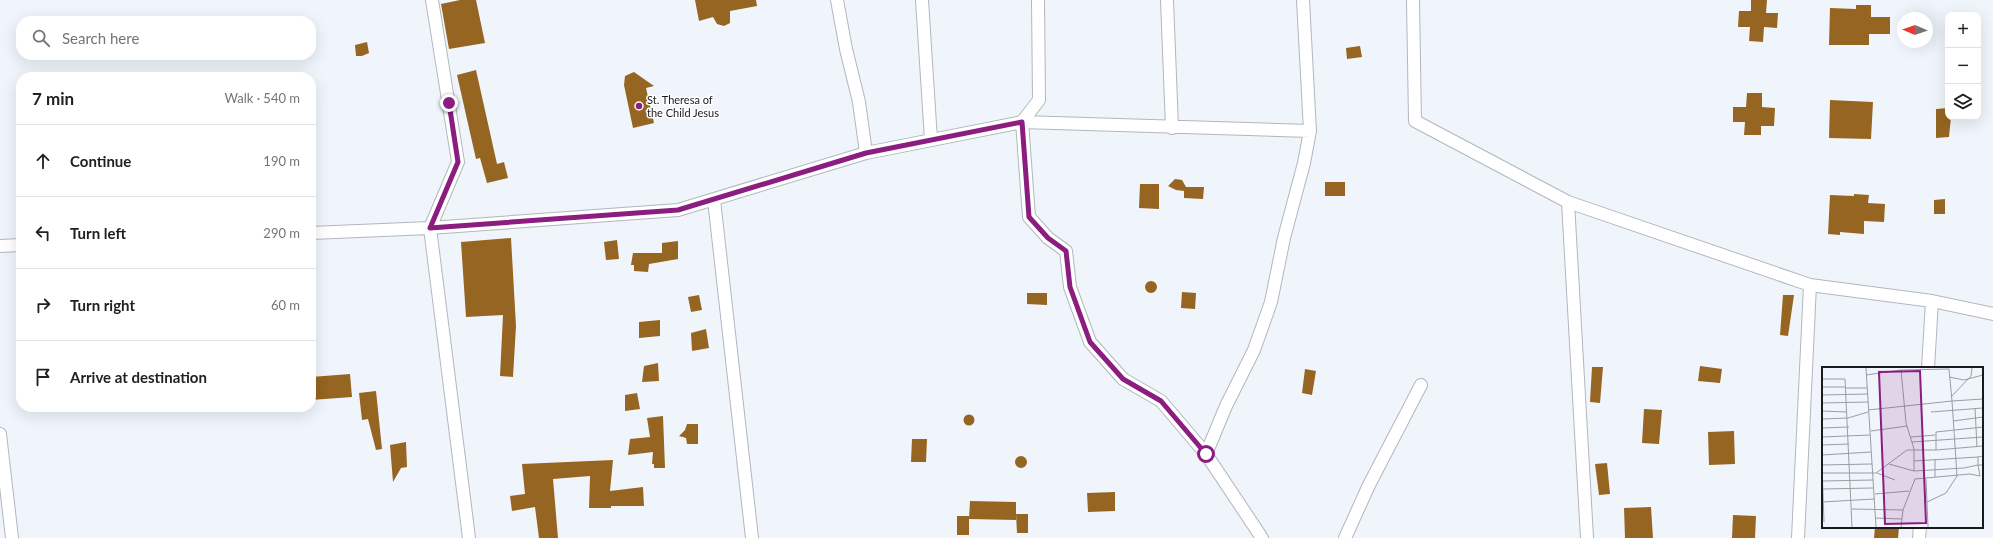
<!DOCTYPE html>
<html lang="en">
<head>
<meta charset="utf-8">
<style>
  body { margin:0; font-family:Lato,sans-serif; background:#f6f6f6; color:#202124 }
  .controls { position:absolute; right:12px; top:12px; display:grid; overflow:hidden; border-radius:8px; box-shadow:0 4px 16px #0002 }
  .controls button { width:36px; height:36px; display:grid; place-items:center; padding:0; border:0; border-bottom:1px solid #e0e0e0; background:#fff; color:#202124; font:20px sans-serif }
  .compass { position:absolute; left:1897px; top:12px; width:36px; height:36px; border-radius:50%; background:#fff; box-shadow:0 4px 16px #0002; rotate:272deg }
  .stop { position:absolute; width:12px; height:12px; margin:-9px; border:3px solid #8b1c80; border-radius:50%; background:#fff }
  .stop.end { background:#8b1c80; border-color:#fff; box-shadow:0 1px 4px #0008 }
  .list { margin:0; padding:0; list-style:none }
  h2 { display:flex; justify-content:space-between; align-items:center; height:52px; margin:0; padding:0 16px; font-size:17px }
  h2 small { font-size:13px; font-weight:400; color:#757577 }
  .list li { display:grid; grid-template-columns:26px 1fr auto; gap:12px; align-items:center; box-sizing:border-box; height:72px; padding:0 16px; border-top:1px solid #e0e0e0 }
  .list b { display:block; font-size:15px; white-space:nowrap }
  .list em { font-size:13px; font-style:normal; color:#757577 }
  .icon { flex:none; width:22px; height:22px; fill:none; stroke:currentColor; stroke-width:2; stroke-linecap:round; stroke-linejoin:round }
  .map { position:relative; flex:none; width:1993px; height:538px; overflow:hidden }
  .search { position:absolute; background:#fff; box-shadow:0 4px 16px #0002; left:16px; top:16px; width:300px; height:44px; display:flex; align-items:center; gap:10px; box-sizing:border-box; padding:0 14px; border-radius:16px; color:#757577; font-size:15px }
  .panel { position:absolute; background:#fff; box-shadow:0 4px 16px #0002; left:16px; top:72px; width:300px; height:340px; border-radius:16px }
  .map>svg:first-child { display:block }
  .building { fill:#956521 }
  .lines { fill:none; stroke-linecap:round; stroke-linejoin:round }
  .minor-casing { stroke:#b2b7bd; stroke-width:14 }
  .minor { stroke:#fff; stroke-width:12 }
  .route { stroke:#8b1c80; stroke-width:5 }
  .poi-dot { fill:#8b1c80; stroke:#fff; stroke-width:1.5 }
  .labels { text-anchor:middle; stroke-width:3; stroke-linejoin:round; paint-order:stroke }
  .poi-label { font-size:11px; fill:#181a1c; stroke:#fff; text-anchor:start }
  .inset-road { fill:none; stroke:#9a9da2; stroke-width:1 }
  .view { fill:#8b1c80; fill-opacity:0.15; stroke:#8b1c80; stroke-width:2 }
  .inset-edge { fill:none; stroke:#181a1c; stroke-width:2 }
</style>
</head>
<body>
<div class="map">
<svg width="1993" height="538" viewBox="0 0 1993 538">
  <rect width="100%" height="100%" fill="#f0f5fc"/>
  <path class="building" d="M460,0H476L485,43L449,49L441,4Z
    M695,0H756L757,6L730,11V23L724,26L717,24L713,17L699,21Z
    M1751,0H1767L1766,13H1778L1777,28L1764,27L1763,42L1749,41L1750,27H1738L1739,11H1751Z
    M1856,5H1871V17H1890V34H1869V45H1829L1830,8L1856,9Z
    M367,42L369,53L362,56H356L355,45Z
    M1360,46L1362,57L1347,59L1346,48Z
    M476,70L497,164L504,162L508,178L487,183L480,158L476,159L457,75Z
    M634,72L654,86L646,88L654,123L633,128L624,85L625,76Z
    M1747,93H1762V107L1775,108L1774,126H1761V135H1744L1745,122H1733V107H1746Z
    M1830,100L1873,102L1871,139L1829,138Z
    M1948,108V117H1951L1949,137L1936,138V109Z
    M1175,179L1182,180L1186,187H1204L1203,199L1184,198V191L1176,190L1168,186Z
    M1325,182H1345V196H1325Z
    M1140,184H1159V209L1139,208Z
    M1854,194L1869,195L1868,203L1885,204L1884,222L1864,221V234L1840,232V235L1828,234L1830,195L1854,196Z
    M1945,199V214H1934V200Z
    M511,238L516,326L513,377L500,376L503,315L466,317L461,242Z
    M617,240L619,259L606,260L604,242Z
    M678,241V259L649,264L648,272L634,271V265H631L633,253H662V243Z
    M1145 287a6 6 0 1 1 12 0a6 6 0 1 1-12 0Z
    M1182,292L1196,293L1195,309L1181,308Z
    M1027,293H1047V305L1027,304Z
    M699,295L702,310L691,312L688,297Z
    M1783,295H1794L1788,336L1780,335Z
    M660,320V336L639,338V322Z
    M706,329L709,348L692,351L691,333Z
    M658,363L659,381L642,382L644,366Z
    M1700,366L1722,369L1720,383L1698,381Z
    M1592,367H1603L1600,403L1590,402Z
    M1305,369L1316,371L1312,395L1302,393Z
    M350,374L352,397L311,400V377Z
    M376,391L382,449L376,450L368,419L362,420L359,393Z
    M637,393L640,409L625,411V395Z
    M1644,409L1662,410L1659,444L1642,443Z
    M963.5 420a5.5 5.5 0 1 1 11 0a5.5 5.5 0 1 1-11 0Z
    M663,416L665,468H654V464H652L653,452L628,455L630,439L650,437L647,418Z
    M687,424H698V444H687L686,438L679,436L685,430Z
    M1734,431L1735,464L1709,465L1708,432Z
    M912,439H927L926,462H911Z
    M406,442L407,467L401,468L393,482L390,445Z
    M1015 462a6 6 0 1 1 12 0a6 6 0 1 1-12 0Z
    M613,460L610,491L643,487L644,506H611V508H589L590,476L553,479L558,538H539L535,507L512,511L510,496L525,494L522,464Z
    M1607,463L1610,494L1599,495L1595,464Z
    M1115,492V511L1088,512L1087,493Z
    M970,501L1016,502V520L969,519Z
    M1651,507L1653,538H1625L1624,508Z
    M1016,514H1028V533H1017Z
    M1733,515L1756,516L1755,538H1732Z
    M957,516H969V535H957Z
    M1875,527H1899L1898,538H1874Z"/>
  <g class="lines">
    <g class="minor-casing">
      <path id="minor" d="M432,0L458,162L430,228L469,538
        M837,0L846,49L859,102L866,153
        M922,0L931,140
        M1038,0L1039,100L1022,122L1029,217L1048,238L1066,251L1070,287L1090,342L1123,379L1161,401L1206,454L1262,538
        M1167,0L1172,128
        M1413,0L1415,121L1568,202L1810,285L1932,301L1993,314
        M714,200L752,538
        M1568,202L1587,538
        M311,233L430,228L678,210L866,153L1022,122L1310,131
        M0,246L21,245
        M1928,368L1932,301
        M0,434L12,538
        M1206,454L1226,406L1254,350L1271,302L1284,238L1304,163L1310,131L1303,0
        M1345,538L1369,485L1421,385
        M1798,538L1810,285
        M1919,538L1920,527"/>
    </g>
    <use href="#minor" class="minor"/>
  </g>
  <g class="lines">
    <path class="route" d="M449,103L458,162L430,228L678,210L866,153L1022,122L1029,217L1048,238L1066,251L1070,287L1090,342L1123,379L1161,401L1206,454"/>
  </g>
  <circle class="poi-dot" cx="639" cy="106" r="4"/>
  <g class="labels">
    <g class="poi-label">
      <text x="647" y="104">St. Theresa of<tspan x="647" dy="13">the Child Jesus</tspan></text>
    </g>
  </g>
  <g transform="translate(1822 367)">
    <rect width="161" height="161" fill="#f0f5fc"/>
    <path class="inset-road" d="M44,1L54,160M127,2L130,34L161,32M79,3L84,56L92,82V104M44,8L79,3L127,2M127,10L142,13L161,8M0,12H23L30,160M0,20H24M24,21H45M0,28L46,27M129,30L149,9L150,1M0,36L46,35M153,41L155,80M46,43L130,34L135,109L124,126L105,135M0,44L25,45M109,45L161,41M0,52L26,51L46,45M131,54L161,50M0,61L27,60M49,64L85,59M0,70L48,68M89,70L113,68M90,75L161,70M0,78L27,77M114,83L161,79M0,88L49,85M113,92V110M92,94L156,90M67,97L92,104L142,101L156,98V90L161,89M0,106H54L85,83H114V65L161,60M55,106L73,113M104,112L106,160M1,114L51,113M1,122L51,121M53,127L87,124M0,135L52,132M30,142L81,143M53,151L80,152M2,155L0,98L50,97M79,160L81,143L93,112L148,107L158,109L156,98H161"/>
    <path class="view" d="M98,4L104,156L63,157L57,5Z"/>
    <rect width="161" height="161" class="inset-edge"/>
  </g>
</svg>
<div class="controls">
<button>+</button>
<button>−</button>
<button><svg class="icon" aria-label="layers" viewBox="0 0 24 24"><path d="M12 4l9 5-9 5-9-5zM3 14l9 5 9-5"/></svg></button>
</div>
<svg class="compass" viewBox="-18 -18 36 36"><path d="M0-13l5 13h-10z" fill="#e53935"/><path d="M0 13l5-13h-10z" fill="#757577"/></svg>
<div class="stop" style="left:1206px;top:454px"></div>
<div class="stop end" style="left:449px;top:103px"></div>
<div class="search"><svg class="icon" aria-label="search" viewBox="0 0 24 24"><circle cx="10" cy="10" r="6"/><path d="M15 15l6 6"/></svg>Search here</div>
<section class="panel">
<h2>7 min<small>Walk · 540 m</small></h2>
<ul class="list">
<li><svg class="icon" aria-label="ahead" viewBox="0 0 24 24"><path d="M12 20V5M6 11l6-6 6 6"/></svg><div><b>Continue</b></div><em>190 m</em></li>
<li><svg class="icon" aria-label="left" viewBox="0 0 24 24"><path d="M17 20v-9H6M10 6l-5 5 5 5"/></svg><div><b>Turn left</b></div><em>290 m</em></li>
<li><svg class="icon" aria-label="right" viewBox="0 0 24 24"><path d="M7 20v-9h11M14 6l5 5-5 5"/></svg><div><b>Turn right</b></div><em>60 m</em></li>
<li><svg class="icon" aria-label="arrive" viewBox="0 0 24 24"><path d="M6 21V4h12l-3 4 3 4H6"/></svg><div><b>Arrive at destination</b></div></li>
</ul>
</section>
</div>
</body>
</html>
